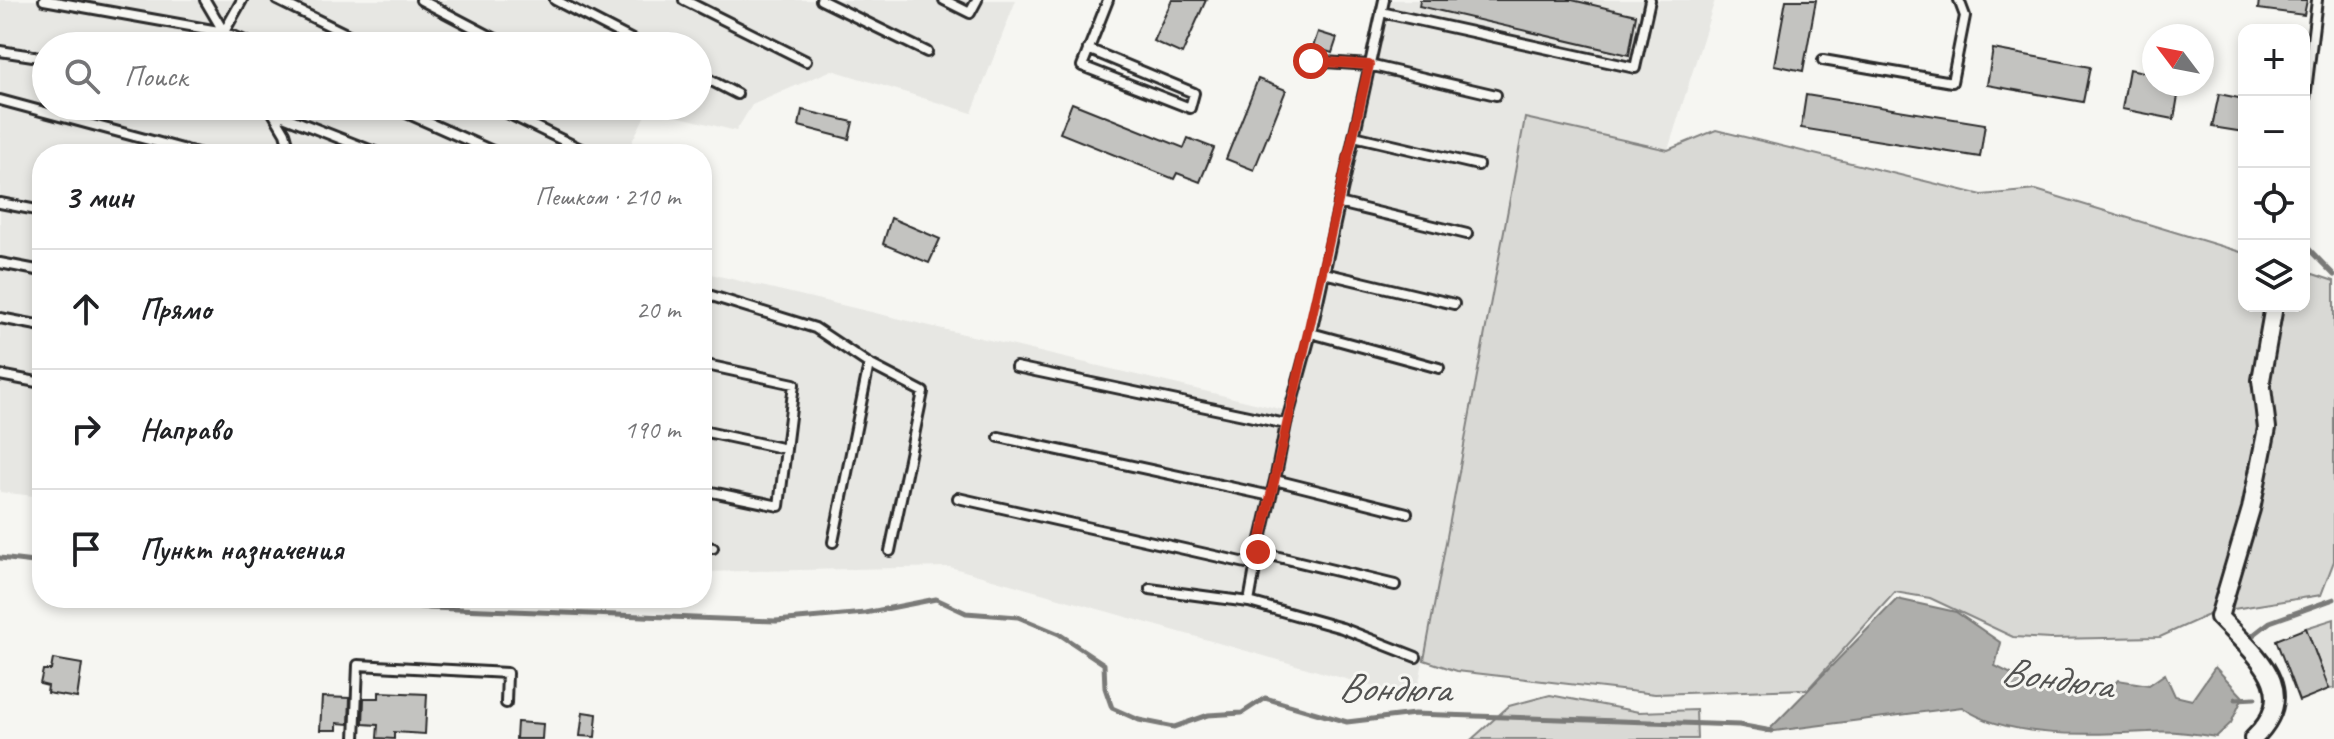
<!DOCTYPE html>
<html lang="ru">
<head>
<meta charset="utf-8">
<style>
  body { margin:0; font-family:Caveat,sans-serif; background:#f2f2f2; color:#202124 }
  .controls { position:absolute; right:24px; top:24px; display:grid; overflow:hidden; border-radius:16px; box-shadow:0 4px 12px #0003 }
  .controls button { width:72px; height:72px; display:grid; place-items:center; padding:0; border:0; border-bottom:2px solid #e0e0e0; background:#fff; color:#202124; font:40px sans-serif }
  .compass { position:absolute; left:2142px; top:24px; width:72px; height:72px; border-radius:50%; background:#fff; box-shadow:0 4px 12px #0003; rotate:302deg }
  .stop { position:absolute; width:24px; height:24px; margin:-18px; border:6px solid #c8321e; border-radius:50%; background:#fff }
  .stop.end { background:#c8321e; border-color:#fff; box-shadow:0 2px 8px #0008 }
  .list { margin:0; padding:0; list-style:none }
  h2 { display:flex; justify-content:space-between; align-items:center; height:104px; margin:0; padding:0 32px; font-size:34px }
  h2 small { font-size:26px; font-weight:400; color:#757577 }
  .list li { display:grid; grid-template-columns:52px 1fr auto; gap:24px; align-items:center; box-sizing:border-box; height:120px; padding:0 32px; border-top:2px solid #e0e0e0 }
  .list b { display:block; font-size:30px; white-space:nowrap }
  .list em { font-size:26px; font-style:normal; color:#757577 }
  .icon { flex:none; width:44px; height:44px; fill:none; stroke:currentColor; stroke-width:2; stroke-linecap:round; stroke-linejoin:round }
  .map { position:relative; flex:none; width:2334px; height:739px; overflow:hidden }
  .search { position:absolute; background:#fff; box-shadow:0 4px 12px #0003; left:32px; top:32px; width:680px; height:88px; display:flex; align-items:center; gap:20px; box-sizing:border-box; padding:0 28px; border-radius:44px; color:#757577; font-size:30px }
  .panel { position:absolute; background:#fff; box-shadow:0 4px 12px #0003; left:32px; top:144px; width:680px; height:464px; border-radius:32px }
  .map>svg:first-child { display:block }
  .built { fill:#e7e7e3; fill-rule:evenodd }
  .green { fill:#d9d9d5; stroke:#828280; stroke-width:2 }
  .water { fill:#aeaeab; stroke:#7a7a78; stroke-width:2 }
  .lines { fill:none; stroke-linecap:round; stroke-linejoin:round }
  .stream { stroke:#7a7a78; stroke-width:5 }
  .building { fill:#c3c3c0; stroke:#2b2b2b; stroke-width:2 }
  .service-casing { stroke:#2b2b2b; stroke-width:14 }
  .minor-casing { stroke:#2b2b2b; stroke-width:22 }
  .service { stroke:#f6f6f2; stroke-width:8 }
  .minor { stroke:#f6f6f2; stroke-width:16 }
  .route { stroke:#c8321e; stroke-width:10 }
  .labels { text-anchor:middle; stroke-width:6; stroke-linejoin:round; paint-order:stroke }
  .water-label { font-size:40px; font-style:italic; fill:#525251; stroke:#f6f6f2 }
</style>
</head>
<body>
<div class="map">
<svg width="2334" height="739" viewBox="0 0 2334 739">
  <rect width="100%" height="100%" fill="#f6f6f2"/>
  <filter id="ink" filterUnits="userSpaceOnUse"><feTurbulence type="fractalNoise" baseFrequency=".0125" numOctaves="2"/><feDisplacementMap in="SourceGraphic" scale="16" xChannelSelector="R" yChannelSelector="G"/><feConvolveMatrix kernelMatrix="1 2 1 2 8 2 1 2 1" color-interpolation-filters="sRGB"/></filter>
  <g filter="url(#ink)">
    <path class="built" d="M0,0H1016L972,113L832,70L752,105L736,131L648,109L626,154H42V497L0,492ZM46,46H698V106H46Z
      M1380,0H1715L1668,150L1525,118L1416,699L950,567L702,572V272L1288,411Z"/>
    <path class="green" d="M1525,118L1668,150L1716,130L1982,195L2036,190L2244,253V306H2304V271L2334,281V561L2321,595L2215,612L2160,637L2050,639L2013,637L1930,598L1895,592L1808,689L1655,694L1457,671L1424,660Z
      M2334,619V688L2329,689L2306,628Z
      M1550,695L1639,712L1696,710L1697,739H1472L1509,706Z"/>
    <path class="water" d="M1897,599L1956,612L2001,643L1995,666L2044,690L2104,696L2118,680L2149,685L2165,674L2175,696L2192,700L2215,667L2243,697L2231,723L2216,737C2194,733 2171,730 2148,732C2090,735 2006,739 1962,707L1767,732Z"/>
    <g class="lines">
      <path class="stream" d="M2304,244L2334,275
        M0,558L42,563
        M344,598L430,608L776,621L865,613L936,599L966,613L1018,617L1059,634L1104,664L1105,688L1112,708L1139,720L1174,727L1208,715L1242,713L1265,698L1347,722L1414,714L1739,725L1772,731
        M2252,636L2270,622L2334,599
        M2236,699L2255,698"/>
    </g>
    <path class="building" d="M1172,0H1206L1182,54L1153,41Z
      M1420,0H1572L1636,15L1629,55L1419,6Z
      M1786,0H1816L1803,71L1774,65Z
      M2259,0H2307L2304,15L2258,9Z
      M1318,32L1337,38L1332,53L1313,47Z
      M1993,49L2090,67L2083,102L1987,85Z
      M2129,69L2154,74V84H2180L2174,119L2122,109Z
      M1258,79L1286,90L1254,170L1226,159Z
      M2219,94L2244,99V132L2212,127Z
      M1806,95L1985,124L1980,157L1801,128Z
      M1072,103L1184,148L1188,138L1214,148L1200,182L1177,173L1174,179L1060,133Z
      M802,110L853,122L849,139L799,126Z
      M891,218L940,239L929,263L883,244Z
      M2306,628L2329,689L2299,701L2276,640Z
      M53,659L82,664L77,698L47,693L48,686L40,684L43,670H51Z
      M379,692L427,694L425,734L394,732V739L377,738L378,725L363,724L364,698H379Z
      M322,697L350,698L349,724L337,723V730H320Z
      M583,712L597,714L595,737L580,736Z
      M517,722L543,724L542,739H516Z"/>
    <g class="lines">
      <g class="service-casing">
        <path id="service" d="M44,0L224,32L256,46
          M205,0L232,46
          M277,0L371,46
          M421,0L509,46
          M555,0L644,46
          M684,0L806,61
          M821,0L927,52
          M944,0L970,13L977,0
          M1381,12L1635,68L1650,0
          M224,32L242,0
          M1088,49L1194,93L1190,108L1082,66L1108,0
          M0,51L46,58
          M1823,60L1952,82L1965,16L1959,0
          M1311,61L1369,65L1496,95
          M698,74L737,94
          M0,100L201,154
          M269,106L285,133L291,154
          M391,106L499,154
          M493,106L591,154
          M624,106L630,109
          M2304,107L2317,0
          M273,112L380,154
          M1354,136L1478,165
          M0,203L42,211
          M1339,203L1467,234
          M0,263L42,271
          M1324,273L1454,304
          M702,293L815,328L869,364L923,392L890,551
          M0,318L42,326
          M1311,333L1439,368
          M702,364L794,384L779,506L702,490
          M1016,367L1286,424L1275,480
          M0,375L42,383
          M1286,424L1311,333L1384,0
          M702,431L786,449
          M999,437L1271,496L1275,480L1407,513
          M958,498L1255,565
          M833,542L869,364
          M702,546L713,548
          M1258,552L1271,496
          M1395,585L1258,552L1249,602L1342,628L1416,657
          M1150,589L1249,602
          M355,739L358,665L507,673L506,703"/>
      </g>
      <g class="minor-casing">
        <path id="minor" d="M2253,739C2304,690 2255,655 2219,617L2251,509L2267,428L2261,380L2274,306"/>
      </g>
      <use href="#service" class="service"/>
      <use href="#minor" class="minor"/>
    </g>
  </g>
  <g class="lines" filter="url(#ink)">
    <path class="route" d="M1258,552L1369,65L1311,61"/>
  </g>
  <g class="labels">
    <g class="water-label">
      <text transform="translate(2057 677) rotate(8)" y="14">Вондюга</text>
      <text transform="translate(1394 687) rotate(1)" y="14">Вондюга</text>
    </g>
  </g>
</svg>
<div class="controls">
<button>+</button>
<button>−</button>
<button><svg class="icon" aria-label="locate" viewBox="0 0 24 24"><circle cx="12" cy="12" r="6"/><path d="M12 2v4M12 18v4M2 12h4M18 12h4"/></svg></button>
<button><svg class="icon" aria-label="layers" viewBox="0 0 24 24"><path d="M12 4l9 5-9 5-9-5zM3 14l9 5 9-5"/></svg></button>
</div>
<svg class="compass" viewBox="-18 -18 36 36"><path d="M0-13l5 13h-10z" fill="#e53935"/><path d="M0 13l5-13h-10z" fill="#757577"/></svg>
<div class="stop" style="left:1311px;top:61px"></div>
<div class="stop end" style="left:1258px;top:552px"></div>
<div class="search"><svg class="icon" aria-label="search" viewBox="0 0 24 24"><circle cx="10" cy="10" r="6"/><path d="M15 15l6 6"/></svg>Поиск</div>
<section class="panel">
<h2>3 мин<small>Пешком · 210 m</small></h2>
<ul class="list">
<li><svg class="icon" aria-label="ahead" viewBox="0 0 24 24"><path d="M12 20V5M6 11l6-6 6 6"/></svg><div><b>Прямо</b></div><em>20 m</em></li>
<li><svg class="icon" aria-label="right" viewBox="0 0 24 24"><path d="M7 20v-9h11M14 6l5 5-5 5"/></svg><div><b>Направо</b></div><em>190 m</em></li>
<li><svg class="icon" aria-label="arrive" viewBox="0 0 24 24"><path d="M6 21V4h12l-3 4 3 4H6"/></svg><div><b>Пункт назначения</b></div></li>
</ul>
</section>
</div>
</body>
</html>
